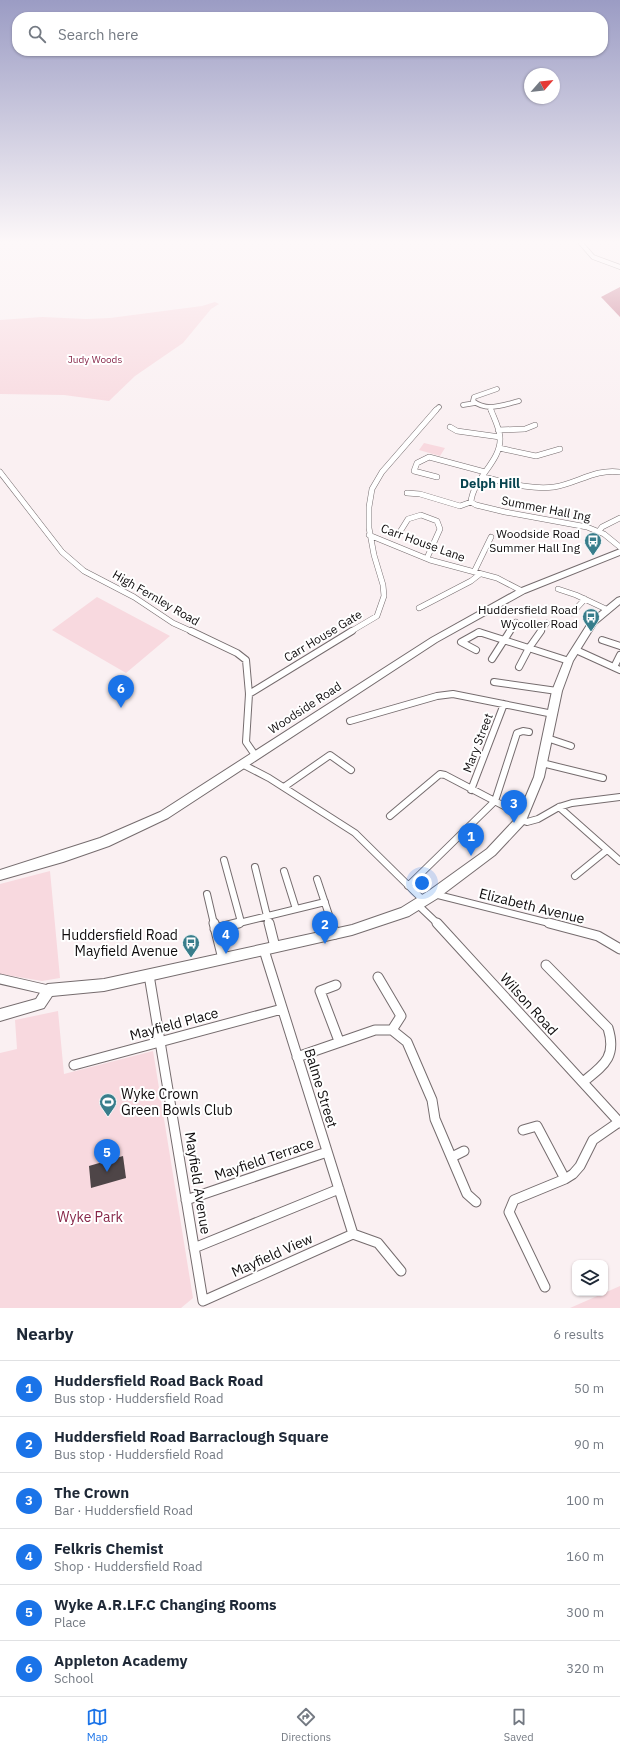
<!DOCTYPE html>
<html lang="en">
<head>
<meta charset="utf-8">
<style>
  body { margin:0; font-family:"IBM Plex Sans",sans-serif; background:#f2f2f3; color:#1f2937 }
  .controls { position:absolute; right:12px; bottom:12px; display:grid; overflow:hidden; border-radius:8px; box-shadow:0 1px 3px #0004 }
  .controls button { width:36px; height:36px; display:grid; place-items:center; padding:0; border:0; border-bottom:1px solid #e0e1e3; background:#fff; color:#1f2937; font:20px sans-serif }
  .compass { position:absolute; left:524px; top:68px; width:36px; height:36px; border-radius:50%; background:#fff; box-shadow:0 1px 3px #0004; rotate:62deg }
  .you { position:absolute; left:422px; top:883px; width:14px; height:14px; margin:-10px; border:3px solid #fff; border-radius:50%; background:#1a73e8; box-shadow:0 0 0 6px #1a73e833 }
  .badge { display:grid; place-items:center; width:26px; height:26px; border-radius:50%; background:#1a73e8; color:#fff; font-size:13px; font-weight:700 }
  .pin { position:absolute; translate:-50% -33px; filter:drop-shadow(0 1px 2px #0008) }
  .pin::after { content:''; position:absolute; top:21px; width:14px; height:12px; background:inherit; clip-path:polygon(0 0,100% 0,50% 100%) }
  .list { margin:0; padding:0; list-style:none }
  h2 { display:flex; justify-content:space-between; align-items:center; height:52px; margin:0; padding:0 16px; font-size:17px }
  h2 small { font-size:13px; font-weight:400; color:#747a83 }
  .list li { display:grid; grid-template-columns:26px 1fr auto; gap:12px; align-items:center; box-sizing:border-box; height:56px; padding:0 16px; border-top:1px solid #e0e1e3 }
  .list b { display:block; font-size:15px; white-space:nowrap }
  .list p { margin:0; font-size:13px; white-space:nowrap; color:#747a83 }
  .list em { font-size:13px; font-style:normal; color:#747a83 }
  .icon { flex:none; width:22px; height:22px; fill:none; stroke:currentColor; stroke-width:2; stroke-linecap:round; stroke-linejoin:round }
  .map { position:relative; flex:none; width:620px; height:1308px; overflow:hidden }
  .search { position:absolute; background:#fff; box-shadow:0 1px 3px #0004; left:12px; right:12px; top:12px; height:44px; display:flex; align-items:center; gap:10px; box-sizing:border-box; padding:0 14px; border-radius:16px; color:#747a83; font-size:15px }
  .sheet { height:388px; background:#fff }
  nav { display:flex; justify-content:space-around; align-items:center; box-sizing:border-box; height:56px; border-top:1px solid #e0e1e3; background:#fff; font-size:11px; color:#747a83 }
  nav a { display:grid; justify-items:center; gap:2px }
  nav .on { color:#1a73e8 }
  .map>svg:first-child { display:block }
  .green { fill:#f8d9df }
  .water { fill:#c8788d }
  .building { fill:#4e4547 }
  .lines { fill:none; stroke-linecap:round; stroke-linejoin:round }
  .minor-far3-casing { stroke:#756c6e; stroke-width:5.5 }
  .minor-far2-casing { stroke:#756c6e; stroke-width:6 }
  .minor-far1-casing { stroke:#756c6e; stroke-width:8 }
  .minor-casing { stroke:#756c6e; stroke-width:11 }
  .secondary-casing { stroke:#756c6e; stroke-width:2 }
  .primary-casing { stroke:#756c6e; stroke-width:2 }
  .minor-far3 { stroke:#fff; stroke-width:4 }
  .minor-far2 { stroke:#fff; stroke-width:5 }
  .minor-far1 { stroke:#fff; stroke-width:6 }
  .minor { stroke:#fff; stroke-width:9 }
  .secondary { fill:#fff; fill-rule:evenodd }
  .primary { fill:#fff; fill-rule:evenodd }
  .labels { text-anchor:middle; stroke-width:4; stroke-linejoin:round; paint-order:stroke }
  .far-park-label { font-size:10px; fill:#872749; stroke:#fff }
  .street-label { font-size:12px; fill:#0e0b0c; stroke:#fff }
  .poi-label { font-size:12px; fill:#0e0b0c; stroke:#fff; text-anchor:end }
  .neighbourhood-label { font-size:13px; font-weight:bold; fill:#074550; stroke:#fff }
  .near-street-label { font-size:14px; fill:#0e0b0c; stroke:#fff }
  .near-poi-label { font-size:14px; fill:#0e0b0c; stroke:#fff; text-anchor:end }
  .near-park-label { font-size:14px; fill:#872749; stroke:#fff }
</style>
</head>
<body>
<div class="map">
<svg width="620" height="1308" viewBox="0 0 620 1308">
  <rect width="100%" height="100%" fill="#faf0f2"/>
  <path class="green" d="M215,302L219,304L211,309L183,343L135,376L109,401L64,395L0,394V320L42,317L86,319L110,318L202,306Z
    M424,443L445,448L440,456L419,450Z
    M97,597L170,636L126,673L52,630Z
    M50,871L60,978L42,981L0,974V884Z
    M58,1011L64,1074L153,1051L193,1298L181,1308H0V1053L17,1049L15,1020Z
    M620,1286V1308H570Z"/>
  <path class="water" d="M620,287V317L601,297Z"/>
  <path class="building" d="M123,1156L126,1178L91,1188L89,1166Z"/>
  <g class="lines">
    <g class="minor-far3-casing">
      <path id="minor-far3" d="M580,242L593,257L620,267
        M497,389L474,397L473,401C487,412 503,405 519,401
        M463,405L475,403
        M490,408L491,411
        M435,411L439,407"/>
    </g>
    <g class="minor-far2-casing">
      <path id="minor-far2" d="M491,410C494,418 499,427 500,437C502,461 473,478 471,502L476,505L505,512L587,527L604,534L620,547
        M450,427L457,431L500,437
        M498,430L525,429L535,425
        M499,448L536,456L560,449
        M0,472L62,552L84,571L134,597L173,623L193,632
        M437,477L414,471L417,463L429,457L485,472
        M483,477C506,482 530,490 554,487C576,484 596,468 620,472
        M407,493L420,494L460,506L471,502
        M599,531L602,527L620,518
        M369,535L430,560L497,578L522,591
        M398,535L408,519L421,515L437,521L440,529L427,558
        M474,572L491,537
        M558,589L576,595L608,610
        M419,608L471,581L480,574
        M572,613L585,599
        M350,632L377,616L384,596L383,585L374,555L369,528V507L372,489L382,472L436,410
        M478,632H480
        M509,632L516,622
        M540,632L547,623"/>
    </g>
    <g class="minor-far1-casing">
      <path id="minor-far1" d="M191,631L237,653L246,660L249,694L246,742L255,755
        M602,640L620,646
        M476,650L461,642L479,632L569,661
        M576,650L620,670
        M492,659L510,631
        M519,667L529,648L541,631
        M614,667L620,655
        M494,682L557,691
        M249,694L352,631
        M350,721L437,696L453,694L553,714
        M547,738L571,746
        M542,763L603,778
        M242,764L269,778L355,833L424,901
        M284,787L330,755L351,770
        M471,790L504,704
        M559,807L620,861
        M390,816L440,774L445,775L506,807L521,820L527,822L538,819L559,807L572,803L620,797
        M224,860L241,922
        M255,867L269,924
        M284,871L296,909
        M575,876L607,850
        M317,879L332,924
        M408,886L495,801L517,733L523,731L529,732
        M207,894L214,924
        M434,894L553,924
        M418,905L438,924
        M235,924L325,902"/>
    </g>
    <g class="minor-casing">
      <path id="minor" d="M214,923L223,959
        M269,923L275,947
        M331,923L335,934
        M437,923L620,1123
        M549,923L598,936L620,949
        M215,929L239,923
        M264,950L353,1234
        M546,965L608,1028C617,1057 604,1065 583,1082
        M149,975L203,1301
        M378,977L401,1016L392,1030
        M0,979L48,990
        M336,985L320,991L339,1041
        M297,1057L375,1030H392L407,1042L432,1100L435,1119L467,1194L476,1202
        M74,1065L282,1009
        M523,1130L537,1126L565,1179
        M452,1157L464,1151
        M186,1200L327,1152
        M353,1234L378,1243L401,1271
        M194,1248L339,1189
        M545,1287L509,1212L514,1200L565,1179L573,1174L580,1166L593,1140L619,1122
        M203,1301L353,1234"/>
    </g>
    <g class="secondary-casing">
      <path id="secondary" d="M620,597V604L596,624L573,661L562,691L544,777L525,823L495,855L438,898L409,916L352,935L104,991L52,996L44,1008L0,1021V1009L36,999L44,986L48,984L104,979L352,925L401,908L430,890L487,849L517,817L534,777L552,691L564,661L590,620L617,598Z"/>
    </g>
    <g class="primary-casing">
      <path id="primary" d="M620,549V555L525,593L437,642L168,818L109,846L63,862L0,880V870L100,838L160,812L431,638L519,589Z"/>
    </g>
    <use href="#minor-far3" class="minor-far3"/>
    <use href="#minor-far2" class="minor-far2"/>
    <use href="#minor-far1" class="minor-far1"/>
    <use href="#minor" class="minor"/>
    <use href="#secondary" class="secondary"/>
    <use href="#primary" class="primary"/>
  </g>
  <linearGradient id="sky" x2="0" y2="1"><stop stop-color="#9b9cc4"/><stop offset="0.57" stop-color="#fdf8f9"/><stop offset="1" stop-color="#fdf8f9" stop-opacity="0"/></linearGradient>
  <rect width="620" height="425" fill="url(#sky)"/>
  <defs>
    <g id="bus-pin" transform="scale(0.9)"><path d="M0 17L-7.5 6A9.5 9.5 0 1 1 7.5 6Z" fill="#387d8b" stroke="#fff"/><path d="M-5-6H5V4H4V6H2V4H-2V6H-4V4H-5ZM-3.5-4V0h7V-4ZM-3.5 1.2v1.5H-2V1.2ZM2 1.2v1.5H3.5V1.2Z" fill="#fff"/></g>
    <g id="stadium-pin" transform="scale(0.9)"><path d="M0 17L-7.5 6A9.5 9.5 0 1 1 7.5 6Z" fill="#387d8b" stroke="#fff"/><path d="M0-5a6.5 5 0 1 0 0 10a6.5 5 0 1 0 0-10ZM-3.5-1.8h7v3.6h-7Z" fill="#fff"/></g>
  </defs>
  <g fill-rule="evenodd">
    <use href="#bus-pin" x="593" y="541"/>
    <use href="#bus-pin" x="591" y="617"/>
    <use href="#bus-pin" x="191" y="943"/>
    <use href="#stadium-pin" x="108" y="1102"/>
  </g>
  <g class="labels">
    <g class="far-park-label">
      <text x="95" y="363">Judy Woods</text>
    </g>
    <g class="street-label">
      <text transform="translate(546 509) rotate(11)" y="4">Summer Hall Ing</text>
      <text transform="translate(423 543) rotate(20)" y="4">Carr House Lane</text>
      <text transform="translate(156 598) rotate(30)" y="4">High Fernley Road</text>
      <text transform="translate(323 636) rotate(-31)" y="4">Carr House Gate</text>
      <text transform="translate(305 708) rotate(-33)" y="4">Woodside Road</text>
      <text transform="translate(478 743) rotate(-69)" y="4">Mary Street</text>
    </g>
    <g class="poi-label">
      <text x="580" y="538">Woodside Road<tspan x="580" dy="14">Summer Hall Ing</tspan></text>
      <text x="578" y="614">Huddersfield Road<tspan x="578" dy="14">Wycoller Road</tspan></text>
    </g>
    <g class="neighbourhood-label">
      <text x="490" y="488">Delph Hill</text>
    </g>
    <g class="near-street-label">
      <text transform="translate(532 906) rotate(14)" y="5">Elizabeth Avenue</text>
      <text transform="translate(529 1004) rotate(48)" y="5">Wilson Road</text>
      <text transform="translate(174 1024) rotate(-15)" y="5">Mayfield Place</text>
      <text transform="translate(321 1088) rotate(73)" y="5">Balme Street</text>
      <text transform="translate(264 1159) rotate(-19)" y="5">Mayfield Terrace</text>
      <text transform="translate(198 1183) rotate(81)" y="5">Mayfield Avenue</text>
      <text transform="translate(272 1255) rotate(-24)" y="5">Mayfield View</text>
    </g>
    <g class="near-poi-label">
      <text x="178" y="940">Huddersfield Road<tspan x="178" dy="16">Mayfield Avenue</tspan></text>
      <text x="121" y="1099" text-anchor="start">Wyke Crown<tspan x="121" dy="16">Green Bowls Club</tspan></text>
    </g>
    <g class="near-park-label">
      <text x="90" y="1222">Wyke Park</text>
    </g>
  </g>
</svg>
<div class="controls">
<button><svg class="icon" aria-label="layers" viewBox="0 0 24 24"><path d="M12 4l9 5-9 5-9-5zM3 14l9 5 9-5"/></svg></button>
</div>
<svg class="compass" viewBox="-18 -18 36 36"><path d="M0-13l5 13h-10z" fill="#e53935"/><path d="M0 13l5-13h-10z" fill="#747a83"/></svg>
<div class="you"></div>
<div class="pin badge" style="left:471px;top:856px">1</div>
<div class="pin badge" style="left:325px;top:944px">2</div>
<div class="pin badge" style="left:514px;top:823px">3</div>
<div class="pin badge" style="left:226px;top:954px">4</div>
<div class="pin badge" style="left:107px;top:1172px">5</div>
<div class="pin badge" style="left:121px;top:708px">6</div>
<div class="search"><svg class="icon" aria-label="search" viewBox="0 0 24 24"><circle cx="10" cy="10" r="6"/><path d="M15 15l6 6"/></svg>Search here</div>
</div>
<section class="sheet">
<h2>Nearby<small>6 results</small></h2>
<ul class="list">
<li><span class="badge">1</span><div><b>Huddersfield Road Back Road</b><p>Bus stop · Huddersfield Road</p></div><em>50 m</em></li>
<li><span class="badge">2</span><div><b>Huddersfield Road Barraclough Square</b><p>Bus stop · Huddersfield Road</p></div><em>90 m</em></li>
<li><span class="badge">3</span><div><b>The Crown</b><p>Bar · Huddersfield Road</p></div><em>100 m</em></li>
<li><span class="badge">4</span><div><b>Felkris Chemist</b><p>Shop · Huddersfield Road</p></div><em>160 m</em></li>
<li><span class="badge">5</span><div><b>Wyke A.R.LF.C Changing Rooms</b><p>Place</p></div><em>300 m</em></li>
<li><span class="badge">6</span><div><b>Appleton Academy</b><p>School</p></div><em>320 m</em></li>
</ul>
</section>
<nav>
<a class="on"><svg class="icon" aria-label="map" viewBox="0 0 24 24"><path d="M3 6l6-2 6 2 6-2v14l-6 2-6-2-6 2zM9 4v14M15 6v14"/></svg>Map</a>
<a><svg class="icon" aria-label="directions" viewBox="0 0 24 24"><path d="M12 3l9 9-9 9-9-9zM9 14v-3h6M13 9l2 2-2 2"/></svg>Directions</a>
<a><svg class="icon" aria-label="saved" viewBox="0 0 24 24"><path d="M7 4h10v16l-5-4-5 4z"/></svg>Saved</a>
</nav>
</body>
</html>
